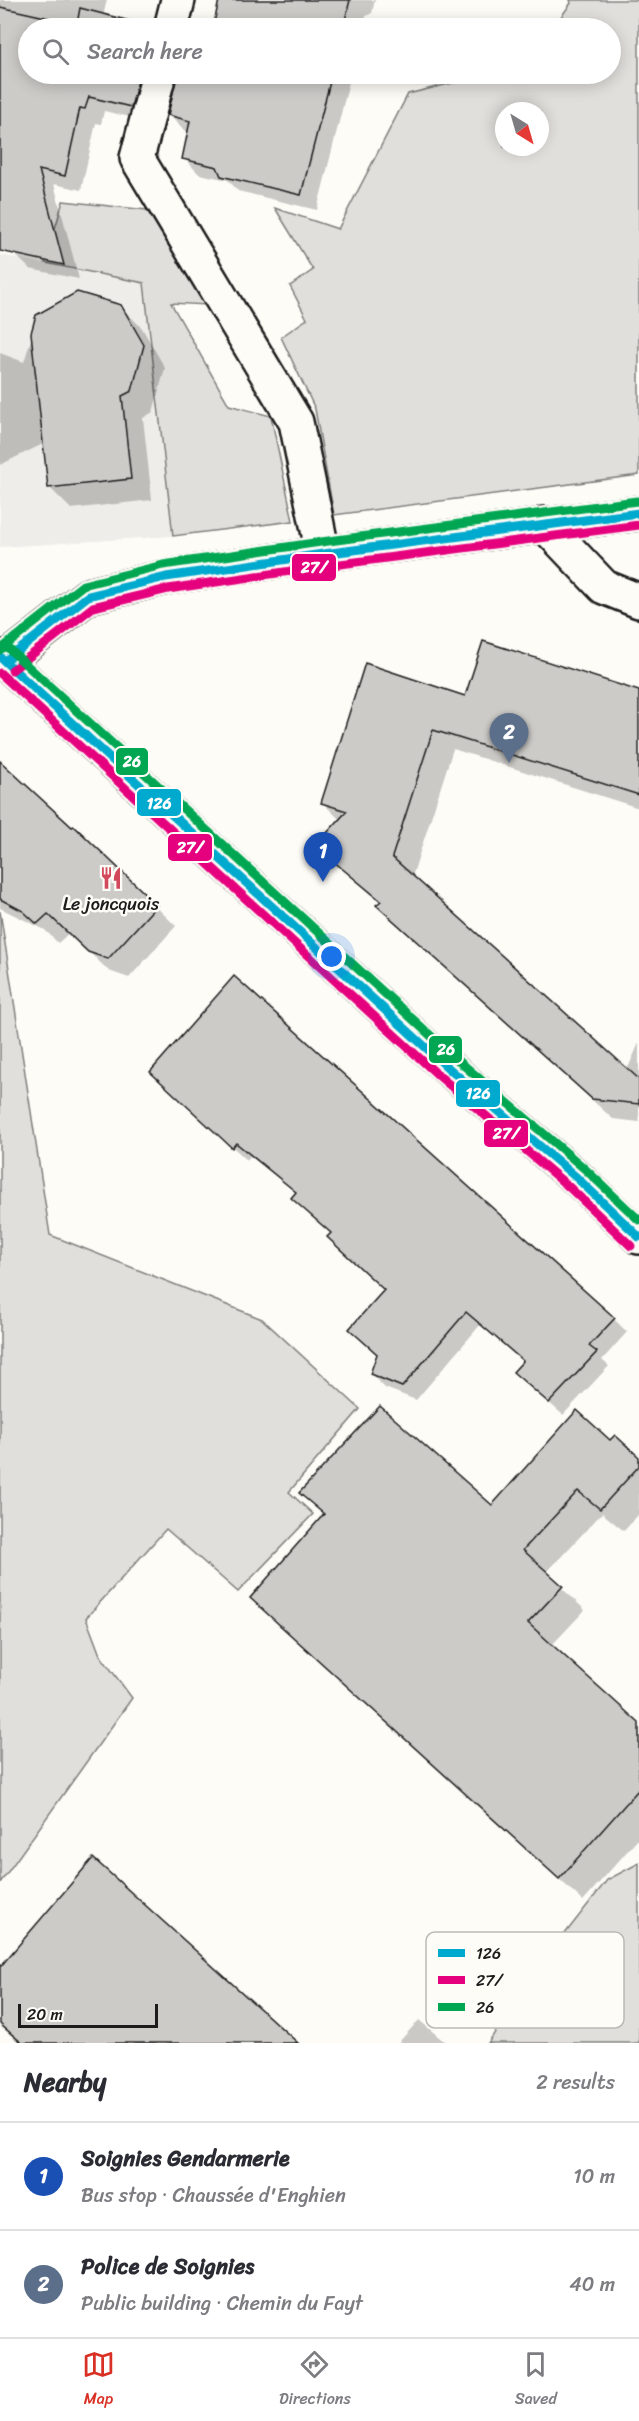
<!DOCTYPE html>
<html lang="en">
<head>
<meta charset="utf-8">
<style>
  body { margin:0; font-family:Sriracha,sans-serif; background:#f7f7f7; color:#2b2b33 }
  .compass { position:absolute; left:495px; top:102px; width:54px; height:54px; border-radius:50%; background:#fff; box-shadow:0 3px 15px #0003; rotate:143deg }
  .scale { position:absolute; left:18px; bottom:15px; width:140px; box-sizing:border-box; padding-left:6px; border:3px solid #1c1c1c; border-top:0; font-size:16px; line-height:21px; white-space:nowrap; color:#1c1c1c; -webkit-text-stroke:4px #fdfcf7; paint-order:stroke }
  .you { position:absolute; left:332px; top:957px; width:21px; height:21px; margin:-15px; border:4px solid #fff; border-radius:50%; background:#1a73e8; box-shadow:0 0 0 9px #1a73e833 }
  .badge { display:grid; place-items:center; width:39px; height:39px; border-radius:50%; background:#d93025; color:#fff; font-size:20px; font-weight:700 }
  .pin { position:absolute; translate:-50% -50px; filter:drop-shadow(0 2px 3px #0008) }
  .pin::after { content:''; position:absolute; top:32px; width:21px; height:18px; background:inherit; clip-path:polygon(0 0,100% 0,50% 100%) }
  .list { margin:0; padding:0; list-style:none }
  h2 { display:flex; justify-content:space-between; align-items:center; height:78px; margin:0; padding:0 24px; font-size:26px }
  h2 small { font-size:20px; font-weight:400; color:#7c7c81 }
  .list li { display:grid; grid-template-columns:39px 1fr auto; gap:18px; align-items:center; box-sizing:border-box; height:108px; padding:0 24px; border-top:2px solid #e1e1e2 }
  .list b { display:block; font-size:22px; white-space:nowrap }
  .list p { margin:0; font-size:20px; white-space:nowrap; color:#7c7c81 }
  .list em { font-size:20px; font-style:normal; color:#7c7c81 }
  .icon { flex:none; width:33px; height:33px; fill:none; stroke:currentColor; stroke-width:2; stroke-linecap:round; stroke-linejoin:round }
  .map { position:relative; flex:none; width:639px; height:2043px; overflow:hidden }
  .search { position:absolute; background:#fff; box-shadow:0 3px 15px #0003; left:18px; right:18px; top:18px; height:66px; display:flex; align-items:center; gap:15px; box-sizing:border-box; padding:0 21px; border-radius:33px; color:#7c7c81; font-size:22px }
  .sheet { height:294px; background:#fff }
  nav { display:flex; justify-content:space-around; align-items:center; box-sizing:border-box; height:84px; border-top:2px solid #e1e1e2; background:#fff; font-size:16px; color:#7c7c81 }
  nav a { display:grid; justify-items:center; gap:3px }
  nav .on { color:#d93025 }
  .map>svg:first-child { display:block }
  .built { fill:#eeede9 }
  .green { fill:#e0dfdb; stroke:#7e7e7c; stroke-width:1.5; fill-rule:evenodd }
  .shadow { fill:#0003 }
  .building { fill:#cccbc8; stroke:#1c1c1c; stroke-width:1.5 }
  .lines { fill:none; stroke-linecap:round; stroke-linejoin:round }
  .minor-casing { stroke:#1c1c1c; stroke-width:38 }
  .major-casing { stroke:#1c1c1c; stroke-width:38 }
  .minor { stroke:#fdfcf7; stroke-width:33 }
  .major { stroke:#fdfcf7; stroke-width:33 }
  .bus-1-casing { stroke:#fdfcf7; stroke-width:14 }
  .bus-2-casing { stroke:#fdfcf7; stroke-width:14 }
  .bus-3-casing { stroke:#fdfcf7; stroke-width:14 }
  .bus-1 { stroke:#00a9ce; stroke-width:9 }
  .bus-2 { stroke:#e5007d; stroke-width:9 }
  .bus-3 { stroke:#00a651; stroke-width:9 }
  .labels { text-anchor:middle; stroke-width:5; stroke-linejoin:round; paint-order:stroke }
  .poi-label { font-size:18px; fill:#1c1c1c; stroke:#fdfcf7 }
  .key { fill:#fdfcf7; stroke:#bab9b5; stroke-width:1.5 }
  .key-label { font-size:16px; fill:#1c1c1c }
  .line-badge { stroke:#fdfcf7; stroke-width:2 }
  .badge-label { font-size:16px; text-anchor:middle; font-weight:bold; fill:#fff }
</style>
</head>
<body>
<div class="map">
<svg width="639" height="2043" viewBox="0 0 639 2043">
  <rect width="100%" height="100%" fill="#fdfcf7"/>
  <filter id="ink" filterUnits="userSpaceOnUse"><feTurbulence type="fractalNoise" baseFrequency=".0167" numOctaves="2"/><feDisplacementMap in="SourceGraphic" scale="12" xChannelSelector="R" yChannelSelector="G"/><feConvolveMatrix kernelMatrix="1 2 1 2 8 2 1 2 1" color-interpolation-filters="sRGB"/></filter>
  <g filter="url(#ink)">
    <path class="built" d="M0,255L144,283L173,536L0,547Z"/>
    <path class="green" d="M570,0H639V475L334,515L315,409L281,337L307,319L290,286L313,270L275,208L338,229L408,94L489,74H610V28H553L571,3ZM504,111H540V147H504Z
      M63,201L147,210L207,305L171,303L229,405L271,416L293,521L173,536L144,283L45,263Z
      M0,911L50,1235L262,1319L360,1409L289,1492L313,1514L238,1592L166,1529L86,1618L100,1655L132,1698L0,1883Z
      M639,1863V2043H488L532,1976L607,1880Z"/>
    <path class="shadow" d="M0,0H107L103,16L152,28H28V74H166L147,121L104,111L101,124L96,123L81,190L54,184L79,279L30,269L0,240Z
      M221,0H375L372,13L365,17L362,28H214Z
      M179,74H351L317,210L238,191L228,180L199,174L184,158L189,132L185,131L169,115Z
      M120,306L142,328L165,368L153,412L143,418L152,500L71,509L49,487L45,443L0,465V353L24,362L38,316Z
      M639,693V808L453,749L412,877L627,1070L639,1043V1122L613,1119L399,925L381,903L317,846L341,821L323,803L466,697Z
      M0,763L72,829L74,828L176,926L129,978L109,971L69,933L58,943L45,930L0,908Z
      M165,1086L614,1319L627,1332L602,1360L609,1366L563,1415L529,1385L524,1362L481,1324L416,1400L385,1388L371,1374L379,1355L386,1290L297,1193L250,1156L247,1160Z
      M610,1442L639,1459V1514L624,1531L602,1513L546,1573L585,1610L551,1646L639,1725V1838L583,1901L252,1598L324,1516L301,1493L492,1508Z
      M0,1969L295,2043H20L0,2026Z
      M419,2020L446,2043H398Z"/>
    <path class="building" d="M219,0H350L343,28H213Z
      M0,7L77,24L80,8L153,27L28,28V74H140L131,107L89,97L85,109L80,108L65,176L39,170L64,265L0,251Z
      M177,74H332L301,195L221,176L217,167L182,159L190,121L168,115Z
      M77,292L121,305L144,345L132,391L122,396L131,479L48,488L31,333L36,315Z
      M483,641L639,691V795L433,730L392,857L639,1079V1104L592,1099L376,905L381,901L315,846L347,811L321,803L365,663L465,696Z
      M0,761L72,827L74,826L157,905L108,959L88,952L48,914L37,924L23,911L0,899Z
      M234,976L615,1318L589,1346L597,1352L549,1403L513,1372L523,1361L466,1312L402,1387L370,1374L377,1354L349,1329L384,1290L327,1237L331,1233L291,1198L296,1192L236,1143L232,1148L150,1072Z
      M380,1406L492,1505L577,1410L610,1440L615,1435L639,1457V1466L600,1509L578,1491L523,1550L563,1586L528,1623L639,1723V1789L559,1879L250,1598L324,1514L299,1493Z
      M93,1858L298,2043H22L0,2024V1967Z"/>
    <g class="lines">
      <g class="minor-casing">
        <path id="minor" d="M171,28L178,0
          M159,74L137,158L296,422L323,554
          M544,524L604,587L639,601"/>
      </g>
      <g class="major-casing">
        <path id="major" d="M0,657L446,1066L577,1178L639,1237
          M5,661L88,596L166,577L323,554L639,513"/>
      </g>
      <use href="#minor" class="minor"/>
      <use href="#major" class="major"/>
      <g class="bus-1-casing">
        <path id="bus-1" d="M0,657L446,1066L577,1178L639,1237
          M5,661L88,596L166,577L323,554L639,513"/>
      </g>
      <g class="bus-2-casing">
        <path id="bus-2" d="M12,670L93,607L168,589L325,566L639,525
          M0,673L438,1075L569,1187L631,1246"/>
      </g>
      <g class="bus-3-casing">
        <path id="bus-3" d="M8,648L454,1057L585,1169L639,1220
          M0,650L83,585L163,565L321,542L637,501"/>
      </g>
      <use href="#bus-1" class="bus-1"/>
      <use href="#bus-2" class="bus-2"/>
      <use href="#bus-3" class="bus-3"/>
    </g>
  </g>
  <defs>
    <g id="restaurant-bare" transform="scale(1.8)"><path d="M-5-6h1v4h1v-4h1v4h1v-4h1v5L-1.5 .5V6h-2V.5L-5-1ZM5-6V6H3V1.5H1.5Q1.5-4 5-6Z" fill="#d1495b" stroke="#fdfcf7" stroke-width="2.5" paint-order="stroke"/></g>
  </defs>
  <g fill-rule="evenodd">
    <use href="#restaurant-bare" x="111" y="878"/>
  </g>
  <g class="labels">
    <g class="poi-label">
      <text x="111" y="910">Le joncquois</text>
    </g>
  </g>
  <rect x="426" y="1932" width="198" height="96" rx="9" class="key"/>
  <rect x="438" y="1949" width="27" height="8" fill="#00a9ce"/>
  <rect x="438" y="1976" width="27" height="8" fill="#e5007d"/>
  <rect x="438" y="2003" width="27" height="8" fill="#00a651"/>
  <g class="key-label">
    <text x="476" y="1959">126</text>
    <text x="476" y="1986">27/</text>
    <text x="476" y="2013">26</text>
  </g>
  <g class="line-badge">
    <rect x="291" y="553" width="46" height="29" rx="6" fill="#e5007d"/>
    <rect x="115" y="747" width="34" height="29" rx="6" fill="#00a651"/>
    <rect x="136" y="788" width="46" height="29" rx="6" fill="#00a9ce"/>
    <rect x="167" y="833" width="46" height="29" rx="6" fill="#e5007d"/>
    <rect x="428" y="1035" width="35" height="29" rx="6" fill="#00a651"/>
    <rect x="455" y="1079" width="46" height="29" rx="6" fill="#00a9ce"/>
    <rect x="483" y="1119" width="46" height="29" rx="6" fill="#e5007d"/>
  </g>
  <g class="badge-label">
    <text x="314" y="573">27/</text>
    <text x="132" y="767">26</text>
    <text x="159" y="809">126</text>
    <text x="190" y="853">27/</text>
    <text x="446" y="1055">26</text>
    <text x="478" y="1099">126</text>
    <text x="506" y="1139">27/</text>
  </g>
</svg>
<svg class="compass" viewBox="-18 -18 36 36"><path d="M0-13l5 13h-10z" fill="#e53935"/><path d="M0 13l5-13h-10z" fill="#7c7c81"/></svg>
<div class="scale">20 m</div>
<div class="you"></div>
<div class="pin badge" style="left:323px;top:882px;background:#1a4fb4">1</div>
<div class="pin badge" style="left:509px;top:763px;background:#5c6f8a">2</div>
<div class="search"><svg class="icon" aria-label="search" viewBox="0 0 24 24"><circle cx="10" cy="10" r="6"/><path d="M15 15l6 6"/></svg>Search here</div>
</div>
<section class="sheet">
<h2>Nearby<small>2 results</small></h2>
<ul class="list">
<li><span class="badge" style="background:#1a4fb4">1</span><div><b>Soignies Gendarmerie</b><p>Bus stop · Chaussée d'Enghien</p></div><em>10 m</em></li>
<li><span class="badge" style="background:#5c6f8a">2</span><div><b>Police de Soignies</b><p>Public building · Chemin du Fayt</p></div><em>40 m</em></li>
</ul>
</section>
<nav>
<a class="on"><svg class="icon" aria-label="map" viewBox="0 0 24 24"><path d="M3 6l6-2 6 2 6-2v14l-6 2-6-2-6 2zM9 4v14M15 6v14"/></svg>Map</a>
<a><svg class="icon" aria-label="directions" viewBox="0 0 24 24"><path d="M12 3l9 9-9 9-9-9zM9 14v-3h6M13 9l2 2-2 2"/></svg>Directions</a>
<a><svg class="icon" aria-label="saved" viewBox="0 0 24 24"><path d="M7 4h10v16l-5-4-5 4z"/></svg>Saved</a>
</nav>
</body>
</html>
